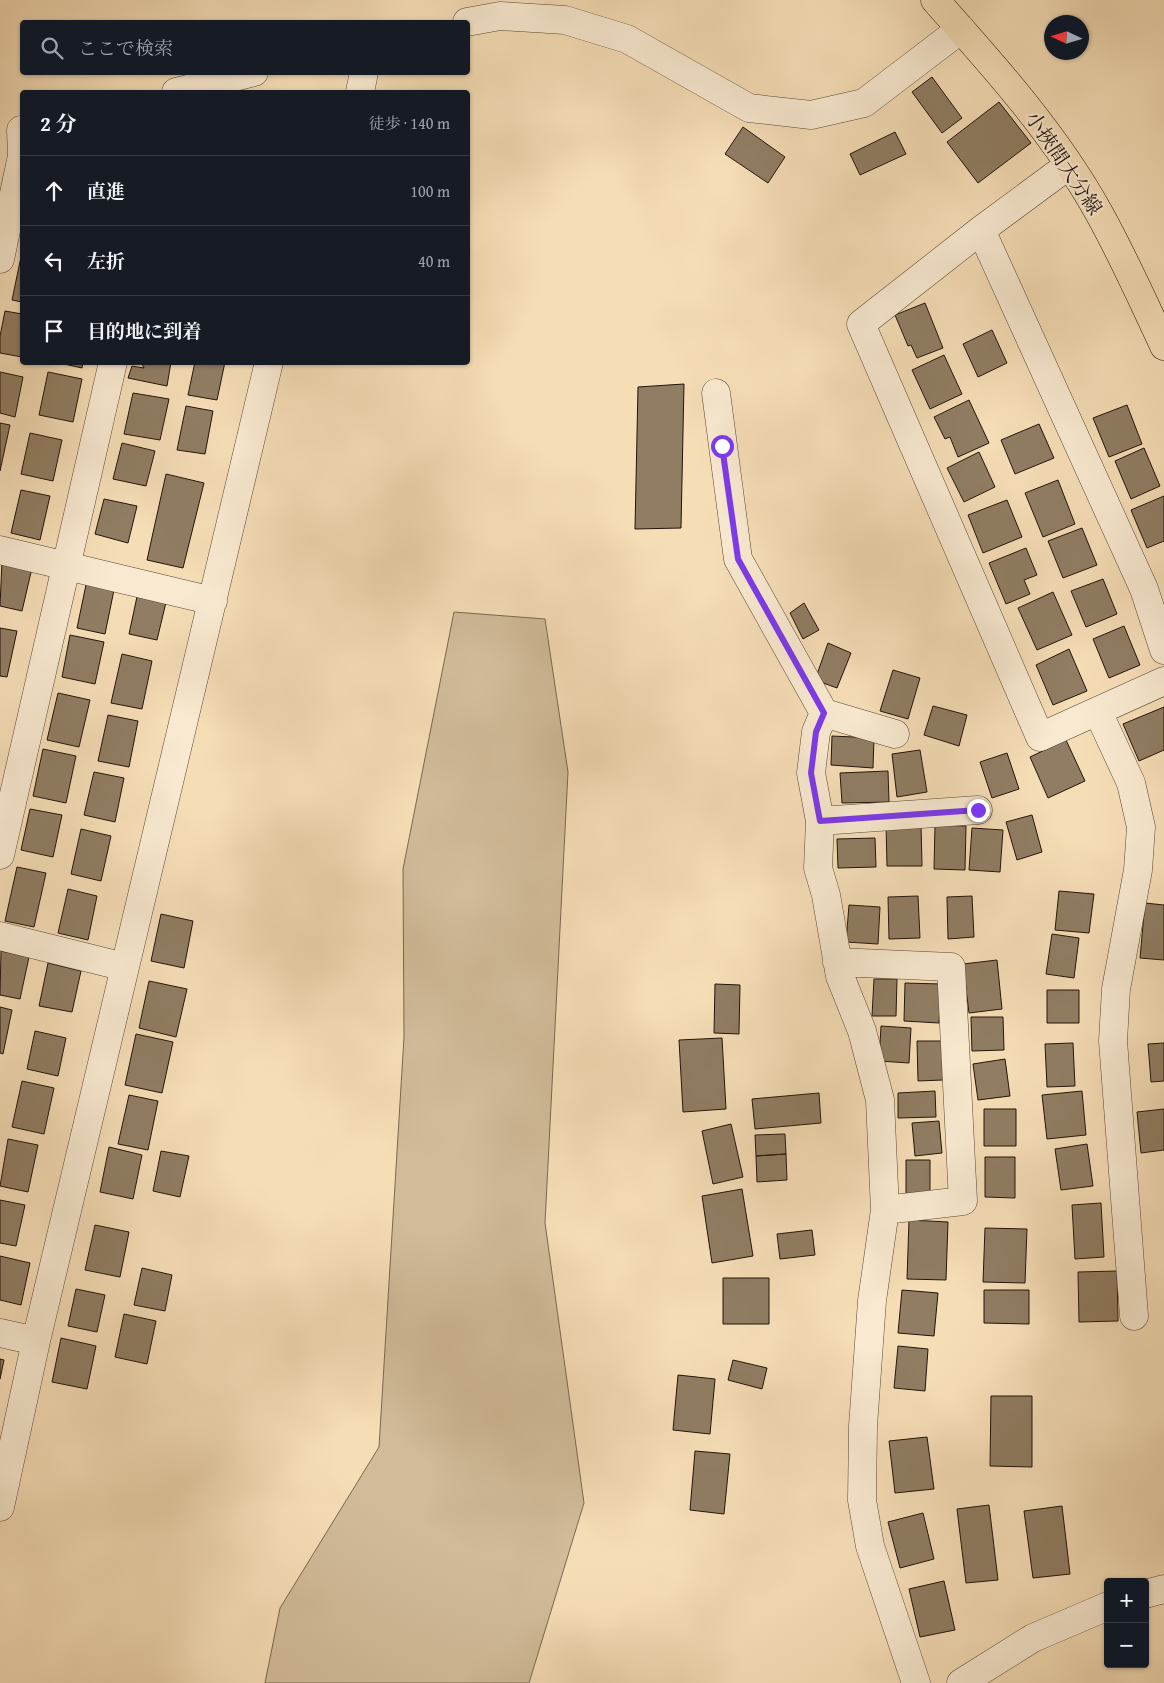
<!DOCTYPE html>
<html lang="ja">
<head>
<meta charset="utf-8">
<style>
  body { margin:0; font-family:"Gentium Book Plus","Noto Serif JP",serif; background:#242831; color:#f1f3f6 }
  .controls { position:absolute; right:15px; bottom:15px; display:grid; overflow:hidden; border-radius:5px; box-shadow:0 1px 4px #0004 }
  .controls button { width:45px; height:45px; display:grid; place-items:center; padding:0; border:0; border-bottom:1px solid #363941; background:#171b24; color:#f1f3f6; font:25px sans-serif }
  .compass { position:absolute; left:1044px; top:15px; width:45px; height:45px; border-radius:50%; background:#171b24; box-shadow:0 1px 4px #0004; rotate:274deg }
  .stop { position:absolute; width:15px; height:15px; margin:-11px; border:4px solid #7c3aed; border-radius:50%; background:#fff }
  .stop.end { background:#7c3aed; border-color:#fff; box-shadow:0 1px 5px #0008 }
  .list { margin:0; padding:0; list-style:none }
  h2 { display:flex; justify-content:space-between; align-items:center; height:65px; margin:0; padding:0 20px; font-size:21px }
  h2 small { font-size:16px; font-weight:400; color:#9ea1a6 }
  .list li { display:grid; grid-template-columns:32px 1fr auto; gap:15px; align-items:center; box-sizing:border-box; height:70px; padding:0 20px; border-top:1px solid #363941 }
  .list b { display:block; font-size:19px; white-space:nowrap }
  .list em { font-size:16px; font-style:normal; color:#9ea1a6 }
  .icon { flex:none; width:28px; height:28px; fill:none; stroke:currentColor; stroke-width:2; stroke-linecap:round; stroke-linejoin:round }
  .map { position:relative; flex:none; width:1164px; height:1683px; overflow:hidden }
  .search { position:absolute; background:#171b24; box-shadow:0 1px 4px #0004; left:20px; top:20px; width:450px; height:55px; display:flex; align-items:center; gap:12px; box-sizing:border-box; padding:0 18px; border-radius:5px; color:#9ea1a6; font-size:19px }
  .panel { position:absolute; background:#171b24; box-shadow:0 1px 4px #0004; left:20px; top:90px; width:450px; height:275px; border-radius:5px }
  .map>svg:first-child { display:block }
  .green { fill:#d1bb99; stroke:#7a6851 }
  .building { fill:#907d63; stroke:#221409 }
  .lines { fill:none; stroke-linecap:round; stroke-linejoin:round }
  .minor-casing { stroke:#574634; stroke-width:29 }
  .major-casing { stroke:#221409; stroke-width:29 }
  .minor { stroke:#f8e9d0; stroke-width:28 }
  .major { stroke:#f5ddb6; stroke-width:28 }
  .route { stroke:#7c3aed; stroke-width:6 }
  .labels { text-anchor:middle; stroke-width:4.5; stroke-linejoin:round; paint-order:stroke }
  .street-label { font-size:20px; fill:#221409; stroke:#f8e9d0 }
</style>
</head>
<body>
<div class="map">
<svg width="1164" height="1683" viewBox="0 0 1164 1683">
  <rect width="100%" height="100%" fill="#f5ddb6"/>
  <filter id="stains"><feTurbulence type="fractalNoise" baseFrequency=".004" numOctaves="4"/><feColorMatrix values="0 0 0 0 .2 0 0 0 0 .09 0 0 0 0 .02 0 0 0 .5 -.17"/></filter>
  <radialGradient id="worn" r=".72"><stop offset=".6" stop-color="#630" stop-opacity="0"/><stop offset="1" stop-color="#630" stop-opacity=".3"/></radialGradient>
  <path class="green" d="M454,612L545,619L568,772L545,1223L584,1503L529,1683H265L280,1608L379,1447L404,1037L403,869Z"/>
  <path class="building" d="M932,77L962,118L942,133L912,92Z
    M999,102L1031,143L978,183L947,142Z
    M743,127L785,157L768,183L725,154Z
    M895,132L906,154L860,175L850,154Z
    M22,252V302L12,300Z
    M925,303L943,348L917,358L911,345L908,346L895,315Z
    M5,311L22,314V357L0,353V336Z
    M992,330L1007,363L978,377L963,344Z
    M944,355L962,394L930,409L912,370Z
    M55,362H83L82,368Z
    M141,362H171L167,386L128,378L132,366L144,368Z
    M195,362H225L217,400L188,395Z
    M0,372L23,377L15,417L0,413Z
    M48,372L82,379L73,422L39,415Z
    M684,384L681,528L635,529L638,387Z
    M133,393L169,399L160,440L124,434Z
    M969,400L989,443L958,457L950,437L945,439L934,417Z
    M1127,405L1142,444L1109,457L1093,418Z
    M186,406L213,411L205,454L177,450Z
    M0,423L10,425L0,471Z
    M1039,424L1054,458L1015,474L1001,440Z
    M30,433L62,440L53,481L21,474Z
    M122,443L155,451L146,486L113,479Z
    M1144,448L1160,486L1131,499L1115,461Z
    M979,452L995,487L964,502L947,468Z
    M166,474L204,483L183,568L147,560Z
    M1058,480L1075,524L1043,537L1025,493Z
    M21,490L50,496L40,540L11,533Z
    M1164,496V541L1147,548L1131,510Z
    M104,499L137,506L128,543L95,534Z
    M1007,500L1022,537L983,553L968,515Z
    M1082,528L1097,565L1063,578L1048,541Z
    M1026,548L1037,575L1024,580L1030,594L1006,604L989,563Z
    M2,561L32,568L22,611L0,606Z
    M1103,579L1117,614L1086,627L1071,591Z
    M87,580L115,585L105,634L77,628Z
    M138,592L167,598L157,640L129,634Z
    M1053,592L1072,635L1037,650L1018,608Z
    M804,603L819,630L803,639L790,613Z
    M1124,626L1140,665L1109,678L1093,639Z
    M0,628L17,631L7,677L0,676Z
    M70,635L104,642L95,684L62,677Z
    M828,643L851,653L837,688L815,680Z
    M1069,649L1087,691L1053,705L1036,665Z
    M122,654L152,661L142,709L111,703Z
    M893,670L920,678L908,719L880,711Z
    M58,693L90,700L79,747L47,740Z
    M933,706L967,715L959,746L924,735Z
    M1164,707V750L1139,761L1123,724Z
    M108,715L138,721L129,767L98,761Z
    M832,736L874,738L873,768L831,765Z
    M1066,740L1085,781L1048,798L1030,757Z
    M43,749L76,756L66,803L33,796Z
    M920,750L927,792L897,797L892,754Z
    M1007,753L1019,789L992,798L980,762Z
    M888,771L889,802L842,803L840,773Z
    M94,772L124,778L115,822L84,815Z
    M30,809L62,815L53,857L21,850Z
    M1032,815L1042,852L1017,860L1006,822Z
    M886,824H921L922,866H887Z
    M935,825L966,826L965,870L934,869Z
    M972,828L1003,830L1000,872L969,870Z
    M81,829L111,836L101,881L71,874Z
    M875,838L876,867L838,868L837,839Z
    M17,867L46,873L34,927L5,921Z
    M68,889L97,896L88,940L58,933Z
    M1059,891L1094,894L1089,933L1055,930Z
    M918,896L920,938L889,939L888,897Z
    M972,896L974,937L948,939L947,897Z
    M1145,903L1164,905V960L1140,958Z
    M849,905L880,907L878,944L846,942Z
    M161,914L193,921L184,968L151,961Z
    M1052,934L1079,938L1074,978L1046,974Z
    M1,951L29,957L20,999L0,995Z
    M997,960L1002,1009L969,1013L963,964Z
    M48,963L81,971L72,1012L39,1006Z
    M874,979H897L896,1016H872Z
    M149,981L187,989L176,1037L139,1028Z
    M905,983L941,984L939,1023L904,1021Z
    M715,984L740,985L739,1034L714,1033Z
    M1047,990H1079V1023H1047Z
    M0,1007L12,1010L3,1054L0,1053Z
    M971,1017H1003L1004,1050L972,1051Z
    M881,1026L911,1028L909,1063L879,1061Z
    M35,1031L66,1038L58,1076L27,1069Z
    M136,1034L173,1042L162,1093L125,1085Z
    M722,1038L726,1109L683,1112L679,1040Z
    M917,1041H942L943,1080L918,1081Z
    M1073,1043L1075,1086L1047,1087L1045,1044Z
    M1164,1043V1081L1151,1082L1148,1044Z
    M1005,1059L1010,1096L978,1100L973,1064Z
    M22,1081L54,1088L44,1134L12,1127Z
    M935,1091L936,1117L898,1118V1093Z
    M1082,1091L1086,1135L1047,1139L1042,1095Z
    M819,1093L821,1123L755,1129L752,1099Z
    M129,1095L158,1101L148,1150L118,1144Z
    M984,1109H1016V1146H984Z
    M1164,1109V1150L1141,1153L1137,1112Z
    M939,1121L942,1153L915,1156L912,1123Z
    M731,1124L743,1177L713,1184L702,1131Z
    M785,1134L786,1154L756,1156L755,1135Z
    M8,1139L38,1145L28,1192L0,1186Z
    M1087,1144L1093,1186L1061,1190L1055,1149Z
    M109,1147L142,1155L133,1199L100,1192Z
    M161,1151L189,1156L180,1197L153,1191Z
    M786,1154L787,1180L757,1182L756,1156Z
    M985,1157H1015V1198L985,1197Z
    M906,1160H930V1194H906Z
    M742,1189L753,1256L712,1263L702,1196Z
    M0,1200L25,1205L16,1246L0,1243Z
    M1101,1203L1104,1257L1075,1259L1072,1205Z
    M909,1220L948,1222L946,1280L907,1279Z
    M95,1225L129,1232L120,1277L85,1270Z
    M985,1228L1027,1229L1025,1283L983,1282Z
    M812,1230L815,1255L780,1259L777,1234Z
    M0,1256L30,1263L21,1305L0,1300Z
    M142,1268L172,1275L165,1311L134,1305Z
    M1117,1271L1118,1321L1079,1322L1078,1272Z
    M723,1278H769V1324H723Z
    M76,1289L105,1295L97,1332L68,1326Z
    M902,1290L938,1293L934,1336L898,1333Z
    M984,1290H1029V1324L984,1323Z
    M124,1314L156,1321L147,1364L115,1357Z
    M61,1338L96,1346L87,1389L52,1382Z
    M898,1346L928,1349L925,1391L894,1388Z
    M0,1359L4,1360L0,1379Z
    M733,1360L767,1368L762,1389L728,1380Z
    M678,1375L715,1379L710,1434L673,1430Z
    M991,1396H1032V1467L990,1466Z
    M927,1437L934,1489L895,1493L889,1441Z
    M695,1451L730,1454L724,1514L690,1510Z
    M989,1505L998,1580L966,1583L957,1509Z
    M1062,1506L1070,1574L1033,1578L1024,1511Z
    M923,1513L934,1559L900,1568L888,1522Z
    M944,1581L955,1630L920,1637L909,1589Z"/>
  <g class="lines">
    <g class="minor-casing">
      <path id="minor" d="M467,22L500,16L565,20L627,39L749,108L811,115L864,103L961,29
        M176,92L254,72
        M360,92L364,72
        M21,130L22,156
        M1069,165L981,230L861,324L1040,737L1164,681
        M981,230L1144,589L1164,650
        M0,259L22,156
        M716,393L738,559L824,713L816,732L811,773L820,821L818,868L826,895L840,976L862,1031L880,1100L885,1210L872,1301L863,1426L862,1500L870,1546L916,1683
        M0,550L213,601
        M1098,712L1131,783L1141,827L1138,870L1116,989L1113,1041L1134,1316
        M824,713L895,734
        M820,821L978,810
        M0,855L113,362
        M0,936L125,967
        M837,962L951,967L963,1201L885,1210
        M0,1333L36,1341
        M0,1507L36,1341L269,362
        M1145,1594L1164,1589
        M961,1683L1033,1638L1108,1606"/>
    </g>
    <g class="major-casing">
      <path id="major" d="M935,0C994,66 1056,135 1099,213C1123,256 1143,301 1164,346"/>
    </g>
    <use href="#minor" class="minor"/>
    <use href="#major" class="major"/>
  </g>
  <g class="lines">
    <path class="route" d="M722,446L738,559L824,713L816,732L811,773L820,821L978,810"/>
  </g>
  <g class="labels">
    <g class="street-label">
      <text transform="translate(1064 163) rotate(56)" y="7">小挾間大分線</text>
    </g>
  </g>
  <rect width="100%" height="100%" filter="url(#stains)"/>
  <rect width="100%" height="100%" fill="url(#worn)"/>
</svg>
<div class="controls">
<button>+</button>
<button>−</button>
</div>
<svg class="compass" viewBox="-18 -18 36 36"><path d="M0-13l5 13h-10z" fill="#e53935"/><path d="M0 13l5-13h-10z" fill="#9ea1a6"/></svg>
<div class="stop" style="left:722px;top:446px"></div>
<div class="stop end" style="left:978px;top:810px"></div>
<div class="search"><svg class="icon" aria-label="search" viewBox="0 0 24 24"><circle cx="10" cy="10" r="6"/><path d="M15 15l6 6"/></svg>ここで検索</div>
<section class="panel">
<h2>2 分<small>徒歩 · 140 m</small></h2>
<ul class="list">
<li><svg class="icon" aria-label="ahead" viewBox="0 0 24 24"><path d="M12 20V5M6 11l6-6 6 6"/></svg><div><b>直進</b></div><em>100 m</em></li>
<li><svg class="icon" aria-label="left" viewBox="0 0 24 24"><path d="M17 20v-9H6M10 6l-5 5 5 5"/></svg><div><b>左折</b></div><em>40 m</em></li>
<li><svg class="icon" aria-label="arrive" viewBox="0 0 24 24"><path d="M6 21V4h12l-3 4 3 4H6"/></svg><div><b>目的地に到着</b></div></li>
</ul>
</section>
</div>
</body>
</html>
